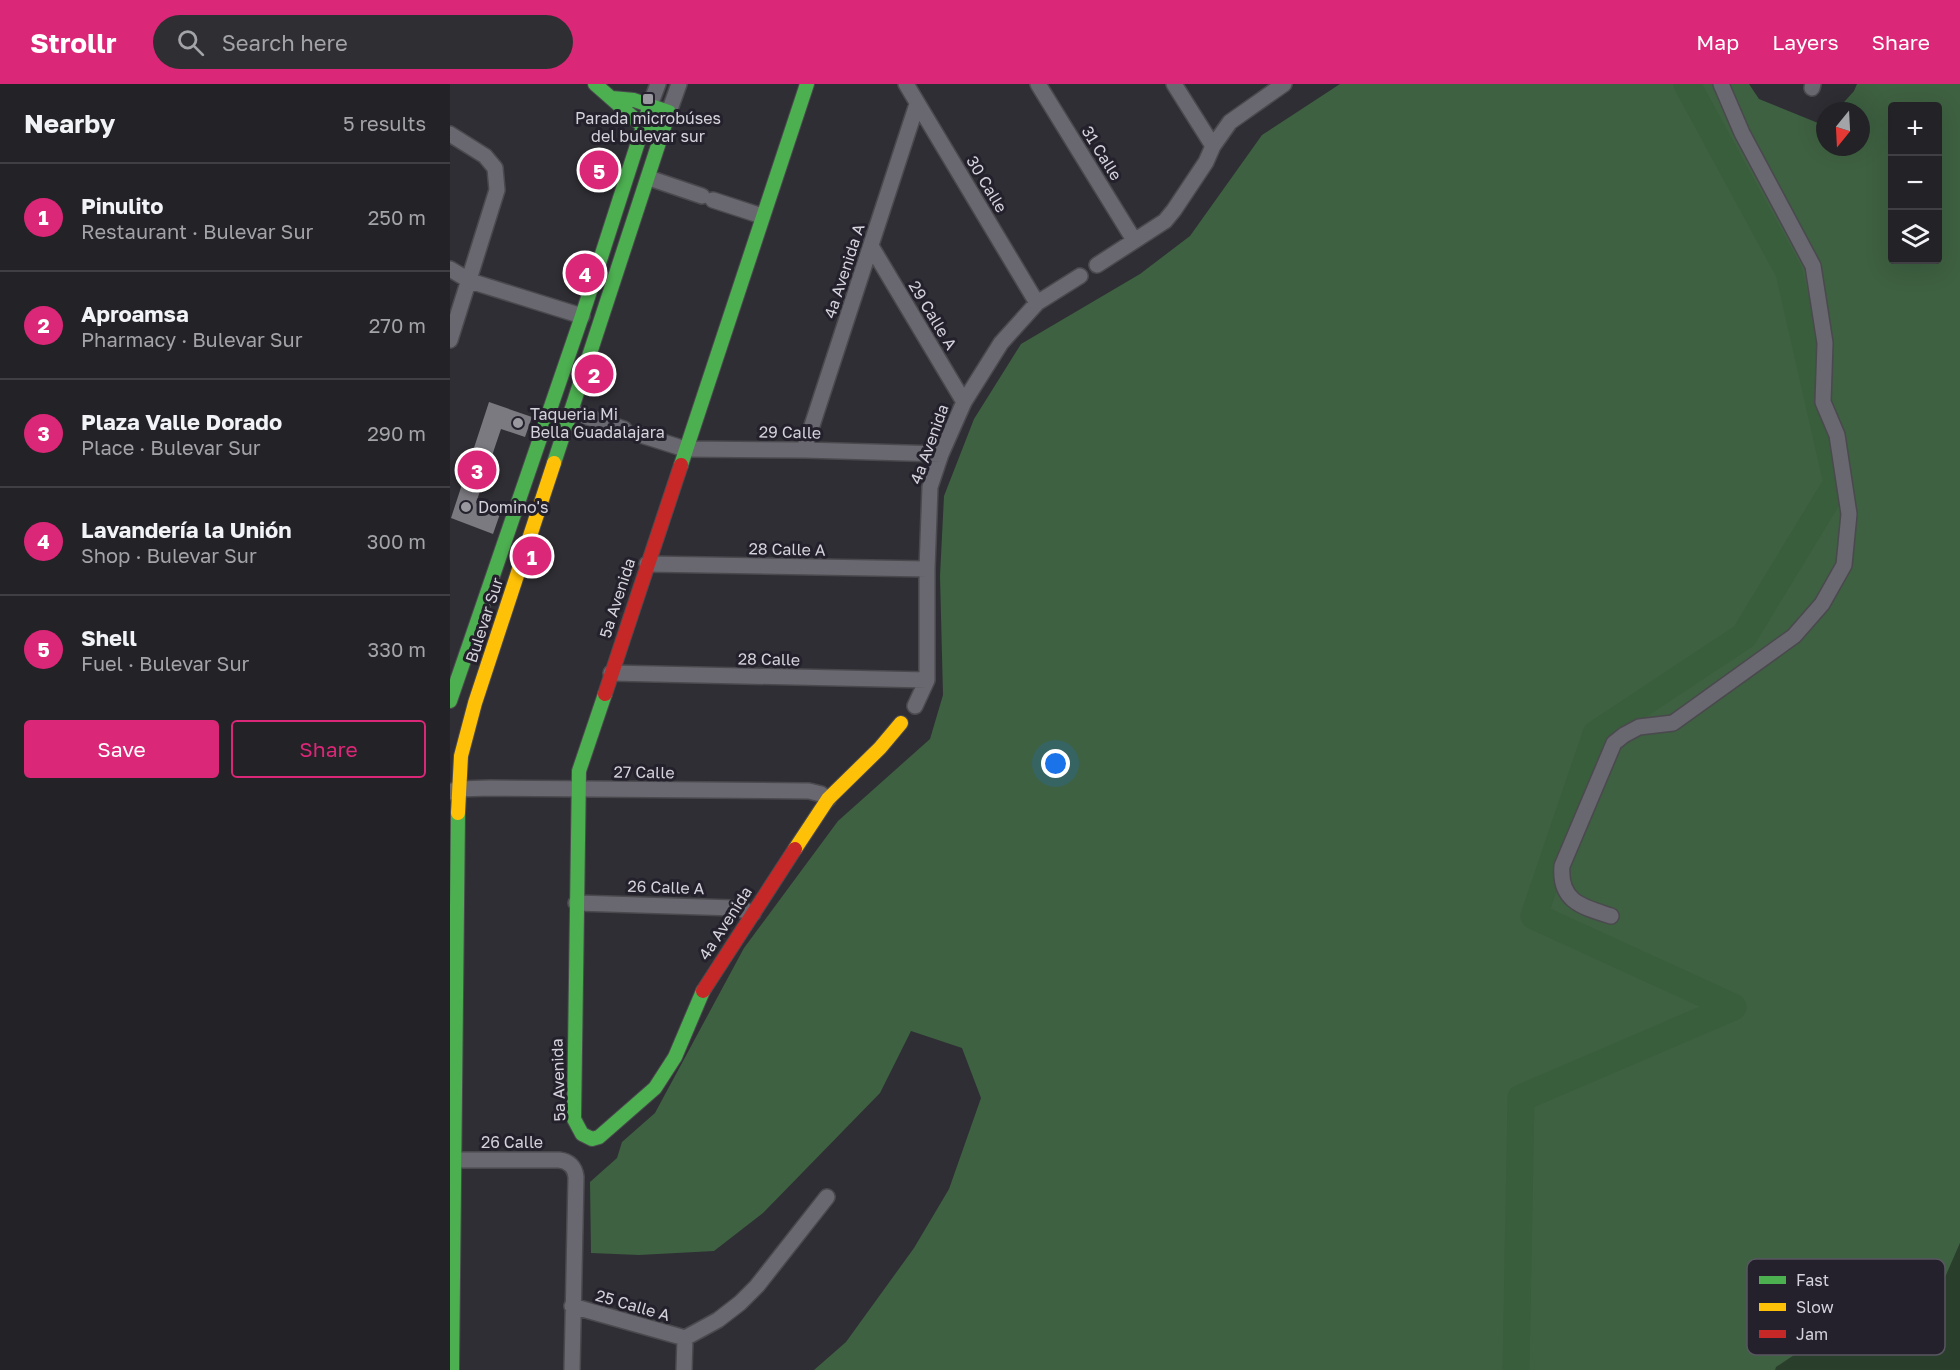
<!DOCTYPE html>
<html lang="en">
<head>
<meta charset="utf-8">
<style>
  body { margin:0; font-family:"Golos Text",sans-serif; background:#2f2f33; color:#f1f3f6 }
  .controls { position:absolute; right:18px; top:18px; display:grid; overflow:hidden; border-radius:6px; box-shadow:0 6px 24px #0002 }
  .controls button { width:54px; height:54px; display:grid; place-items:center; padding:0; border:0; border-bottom:2px solid #403f44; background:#232227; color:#f1f3f6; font:30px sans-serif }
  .compass { position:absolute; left:1366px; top:18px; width:54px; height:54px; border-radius:50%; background:#232227; box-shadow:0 6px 24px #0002; rotate:198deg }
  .you { position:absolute; left:606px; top:680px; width:21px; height:21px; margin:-15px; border:4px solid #fff; border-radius:50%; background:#1a73e8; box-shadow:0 0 0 9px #1a73e833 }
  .badge { display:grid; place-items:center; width:39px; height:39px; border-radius:50%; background:#db2777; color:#fff; font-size:20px; font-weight:700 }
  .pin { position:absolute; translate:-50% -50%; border:3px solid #fff; box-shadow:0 2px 6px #0006 }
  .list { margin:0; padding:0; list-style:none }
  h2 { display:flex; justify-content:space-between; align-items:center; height:78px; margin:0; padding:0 24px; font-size:26px }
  h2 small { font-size:20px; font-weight:400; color:#a3a4a7 }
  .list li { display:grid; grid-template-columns:39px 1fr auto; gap:18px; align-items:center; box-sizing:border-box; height:108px; padding:0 24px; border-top:2px solid #403f44 }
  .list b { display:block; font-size:22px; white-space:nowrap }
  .list p { margin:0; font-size:20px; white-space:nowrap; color:#a3a4a7 }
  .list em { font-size:20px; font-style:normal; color:#a3a4a7 }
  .actions { display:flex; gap:12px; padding:18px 24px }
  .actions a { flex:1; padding:14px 0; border:2px solid #db2777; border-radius:6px; text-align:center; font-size:21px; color:#db2777 }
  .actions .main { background:#db2777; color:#fff }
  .icon { flex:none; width:33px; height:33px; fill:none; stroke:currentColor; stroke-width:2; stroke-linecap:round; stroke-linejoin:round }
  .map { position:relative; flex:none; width:1510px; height:1286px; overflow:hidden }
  header { display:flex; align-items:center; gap:36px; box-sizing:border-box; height:84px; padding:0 30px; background:#db2777; color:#fff }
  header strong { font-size:28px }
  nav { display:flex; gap:33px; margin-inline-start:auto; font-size:21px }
  .search { width:420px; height:54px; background:#2f2f33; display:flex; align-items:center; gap:15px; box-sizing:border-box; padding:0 21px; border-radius:33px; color:#a3a4a7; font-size:22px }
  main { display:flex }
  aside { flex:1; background:#232227 }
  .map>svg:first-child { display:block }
  .green { fill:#2a3f2b }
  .forest { fill:#3e6141; fill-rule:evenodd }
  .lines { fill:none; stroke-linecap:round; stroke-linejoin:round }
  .river { stroke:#395e3c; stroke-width:27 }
  .building { fill:#7b7a80 }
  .street-casing { stroke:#4a494e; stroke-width:18 }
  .fast-casing { stroke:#4a494e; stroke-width:16 }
  .slow-casing { stroke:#4a494e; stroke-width:16 }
  .jam-casing { stroke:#4a494e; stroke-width:16 }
  .street { stroke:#69676f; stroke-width:15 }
  .fast { stroke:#4caf50; stroke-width:14 }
  .slow { stroke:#ffc107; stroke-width:14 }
  .jam { stroke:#c62828; stroke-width:14 }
  .poi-dot { fill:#9a99a0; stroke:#24212d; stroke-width:2 }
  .labels { text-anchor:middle; stroke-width:6; stroke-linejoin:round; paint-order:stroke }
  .poi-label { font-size:16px; fill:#d4d2da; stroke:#24212d; text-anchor:start }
  .street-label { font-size:16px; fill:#d4d2da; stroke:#24212d }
  .key { fill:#24212d; stroke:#595661; stroke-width:1.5 }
  .key-label { font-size:16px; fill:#d4d2da }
</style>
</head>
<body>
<header>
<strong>Strollr</strong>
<div class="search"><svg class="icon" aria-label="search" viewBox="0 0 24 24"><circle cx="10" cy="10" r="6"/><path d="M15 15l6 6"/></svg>Search here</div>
<nav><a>Map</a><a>Layers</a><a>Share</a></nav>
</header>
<main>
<aside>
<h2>Nearby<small>5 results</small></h2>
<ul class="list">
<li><span class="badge">1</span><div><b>Pinulito</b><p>Restaurant · Bulevar Sur</p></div><em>250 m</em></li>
<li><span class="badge">2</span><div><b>Aproamsa</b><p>Pharmacy · Bulevar Sur</p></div><em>270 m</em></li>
<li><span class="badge">3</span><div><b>Plaza Valle Dorado</b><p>Place · Bulevar Sur</p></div><em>290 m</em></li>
<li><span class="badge">4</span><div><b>Lavandería la Unión</b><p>Shop · Bulevar Sur</p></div><em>300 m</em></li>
<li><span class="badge">5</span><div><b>Shell</b><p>Fuel · Bulevar Sur</p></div><em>330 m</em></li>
</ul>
<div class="actions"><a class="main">Save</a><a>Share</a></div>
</aside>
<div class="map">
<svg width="1510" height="1286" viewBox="0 0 1510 1286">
  <rect width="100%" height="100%" fill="#2f2e34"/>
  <path class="green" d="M1510,1159V1286H1325V1283L1398,1235L1486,1214Z"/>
  <path class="forest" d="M890,0H1299L1309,15L1373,41L1375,40V63H1411V27H1386L1404,7L1407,0H1510V1159L1486,1214L1398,1235L1326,1283L1325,1286H364L396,1258L464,1164L499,1105L531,1014L512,964L461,947L430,1009L313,1129L264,1167L189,1171L141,1169L140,1098L167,1074L172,1058L205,1029L294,864L388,737L480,655L493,611L490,492L494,412L524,335L571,260L690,190L740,152L812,51ZM1442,22H1488V176H1442Z"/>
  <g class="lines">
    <path class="river" d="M1066,1286L1071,1014L1283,923L1084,832L1146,650L1294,552L1387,399L1339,188L1237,0"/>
  </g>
  <path class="building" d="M39,318L82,333L75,353L51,345L26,419L51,427L43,450L1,434Z"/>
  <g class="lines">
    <g class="street-casing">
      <path id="street" d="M456,0L587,219
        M588,0L684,156
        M724,0L763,62
        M1362,4L1363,0
        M200,21L208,0
        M219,28L229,0
        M0,50L35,72L45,84L47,106L0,256
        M199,94L252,112
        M263,116L312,132
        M421,162L514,318
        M647,181L715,137L724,126L756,78L763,62L780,38L834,0
        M0,185L20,197L132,232
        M122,328L174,345
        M191,351L235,365L354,366L491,370
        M354,366L467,20
        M197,480L477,485
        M161,589L477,596
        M465,622L477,596V485L480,403L491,370L514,318L551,259L587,219L630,192
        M0,708L8,705L40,704L359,707L371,710L378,715
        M126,819L285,824L303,829
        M1161,832C1133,823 1109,818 1112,782L1164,659L1174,651L1189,643L1223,639L1344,552L1372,520L1394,481L1399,430L1387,351L1373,318L1375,259L1363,182L1292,49L1271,0
        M0,1076H109C119,1077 125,1083 126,1093L122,1286
        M122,1222L235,1254
        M235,1254L268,1236L290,1219L307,1202L377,1113
        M234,1286L235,1254"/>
    </g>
    <g class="fast-casing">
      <path id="fast" d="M145,0L194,43L205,48
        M104,379L219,28L184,16L162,14
        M231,381L357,0
        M155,610L129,687L124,1035L132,1050L142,1055L149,1053L205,1004L225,973L253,907
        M0,617L132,232L200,21
        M2,1286L8,729"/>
    </g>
    <g class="slow-casing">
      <path id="slow" d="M8,729L11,672L25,619L104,379
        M345,765L378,715L430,664L451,639"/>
    </g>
    <g class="jam-casing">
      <path id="jam" d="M155,610L231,381
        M253,907L345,765"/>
    </g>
    <use href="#street" class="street"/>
    <use href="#fast" class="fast"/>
    <use href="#slow" class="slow"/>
    <use href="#jam" class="jam"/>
  </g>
  <g class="poi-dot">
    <rect x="192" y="9" width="12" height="12" rx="3"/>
    <circle cx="68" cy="339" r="6"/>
    <circle cx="16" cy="423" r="6"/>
  </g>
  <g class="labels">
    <g class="poi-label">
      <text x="198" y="40" text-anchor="middle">Parada microbúses<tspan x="198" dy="18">del bulevar sur</tspan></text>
      <text x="80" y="336">Taqueria Mi<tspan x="80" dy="18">Bella Guadalajara</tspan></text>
      <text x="28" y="429">Domino's</text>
    </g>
    <g class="street-label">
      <text transform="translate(652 69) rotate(58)" y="6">31 Calle</text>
      <text transform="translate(537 100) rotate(59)" y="6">30 Calle</text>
      <text transform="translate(394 187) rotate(-72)" y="6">4a Avenida A</text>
      <text transform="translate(483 231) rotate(59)" y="6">29 Calle A</text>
      <text transform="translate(340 348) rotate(1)" y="6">29 Calle</text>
      <text transform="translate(479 360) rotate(-70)" y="6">4a Avenida</text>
      <text transform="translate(337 465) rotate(1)" y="6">28 Calle A</text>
      <text transform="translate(167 514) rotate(-72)" y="6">5a Avenida</text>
      <text transform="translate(34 536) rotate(-72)" y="6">Bulevar Sur</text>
      <text transform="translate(319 575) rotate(1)" y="6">28 Calle</text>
      <text transform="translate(194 688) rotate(1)" y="6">27 Calle</text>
      <text transform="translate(216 803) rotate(2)" y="6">26 Calle A</text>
      <text transform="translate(275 839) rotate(-57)" y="6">4a Avenida</text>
      <text transform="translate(108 996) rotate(-92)" y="6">5a Avenida</text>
      <text x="62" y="1064">26 Calle</text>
      <text transform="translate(183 1221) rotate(16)" y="6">25 Calle A</text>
    </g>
  </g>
  <rect x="1297" y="1175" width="198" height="96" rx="9" class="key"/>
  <rect x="1309" y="1192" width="27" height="8" fill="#4caf50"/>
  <rect x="1309" y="1219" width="27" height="8" fill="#ffc107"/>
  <rect x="1309" y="1246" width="27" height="8" fill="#c62828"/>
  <g class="key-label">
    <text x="1346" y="1202">Fast</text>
    <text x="1346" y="1229">Slow</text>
    <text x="1346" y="1256">Jam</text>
  </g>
</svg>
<div class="controls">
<button>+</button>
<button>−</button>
<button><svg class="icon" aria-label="layers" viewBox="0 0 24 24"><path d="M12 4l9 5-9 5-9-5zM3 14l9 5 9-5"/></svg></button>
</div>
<svg class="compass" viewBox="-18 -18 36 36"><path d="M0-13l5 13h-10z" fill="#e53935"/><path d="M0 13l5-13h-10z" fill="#a3a4a7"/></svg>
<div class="you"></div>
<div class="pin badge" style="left:82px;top:472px">1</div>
<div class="pin badge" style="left:144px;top:290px">2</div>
<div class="pin badge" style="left:27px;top:386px">3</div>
<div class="pin badge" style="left:135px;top:189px">4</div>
<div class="pin badge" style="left:149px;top:86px">5</div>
</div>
</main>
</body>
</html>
